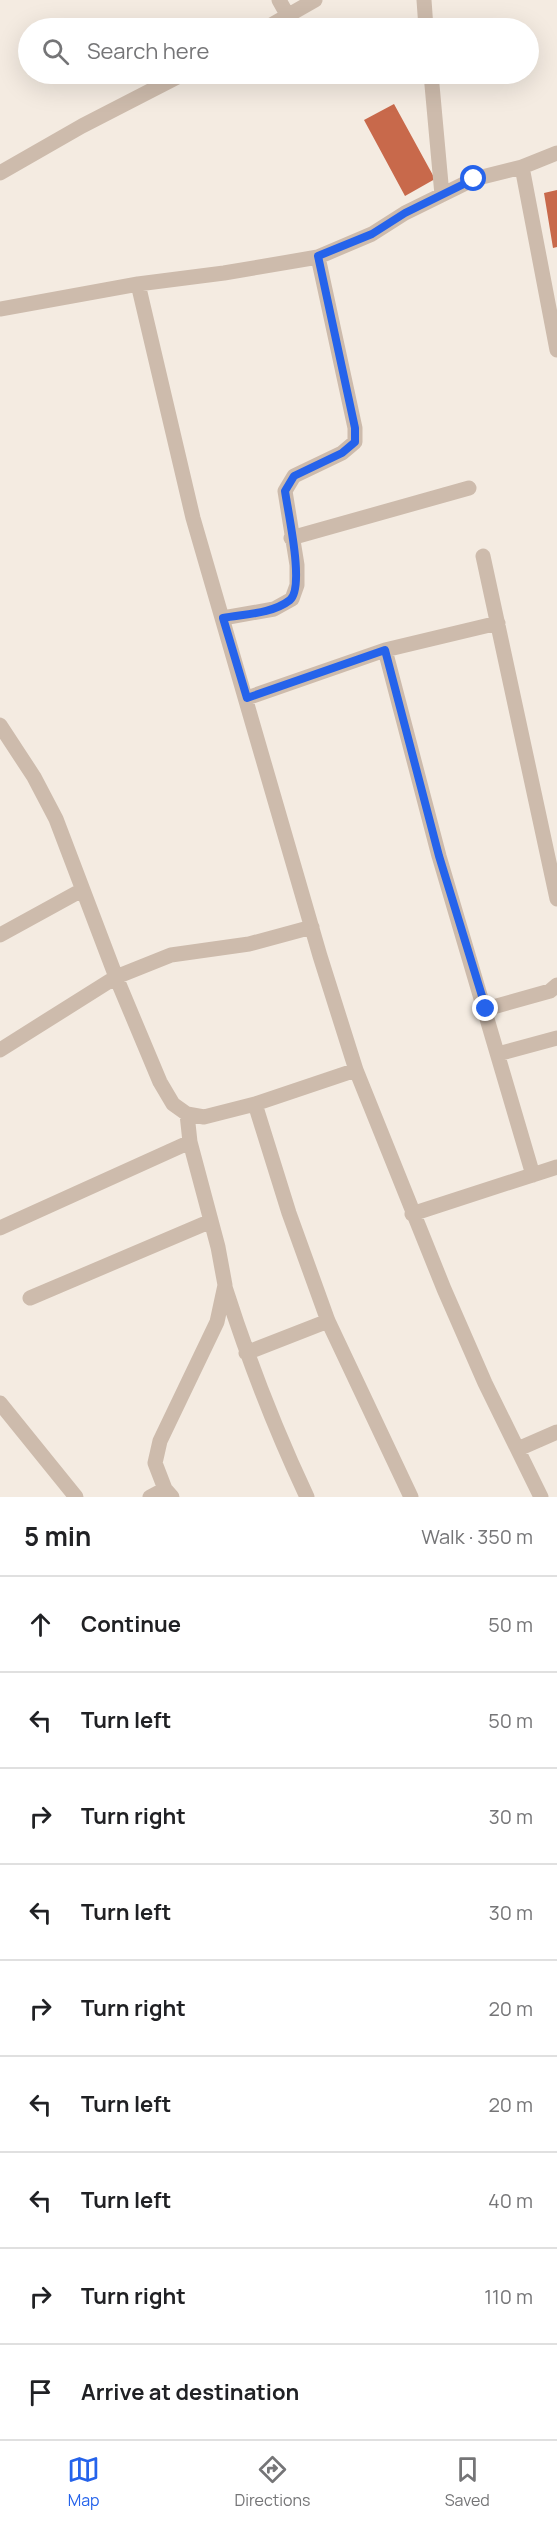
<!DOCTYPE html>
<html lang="en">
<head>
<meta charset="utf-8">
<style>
  body { margin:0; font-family:Manrope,sans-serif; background:#f6f6f6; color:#202124 }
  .stop { position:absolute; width:18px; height:18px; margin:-14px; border:4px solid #2563eb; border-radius:50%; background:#fff }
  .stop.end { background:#2563eb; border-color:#fff; box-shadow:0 2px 6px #0008 }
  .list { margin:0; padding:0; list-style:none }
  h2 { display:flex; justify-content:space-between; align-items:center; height:78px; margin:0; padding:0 24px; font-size:26px }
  h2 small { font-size:20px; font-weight:400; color:#757577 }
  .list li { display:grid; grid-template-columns:39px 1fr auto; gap:18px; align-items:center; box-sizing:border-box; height:96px; padding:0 24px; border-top:2px solid #e0e0e0 }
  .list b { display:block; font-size:22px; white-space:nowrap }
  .list em { font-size:20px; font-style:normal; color:#757577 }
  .icon { flex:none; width:33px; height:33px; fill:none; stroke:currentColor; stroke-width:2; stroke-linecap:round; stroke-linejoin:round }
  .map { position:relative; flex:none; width:557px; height:1497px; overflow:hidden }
  .search { position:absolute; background:#fff; box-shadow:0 6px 24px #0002; left:18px; right:18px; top:18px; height:66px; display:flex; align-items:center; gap:15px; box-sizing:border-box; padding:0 21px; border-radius:33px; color:#757577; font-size:22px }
  .sheet { height:942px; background:#fff }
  nav { display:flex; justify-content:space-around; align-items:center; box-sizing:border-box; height:84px; border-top:2px solid #e0e0e0; background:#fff; font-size:16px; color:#757577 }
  nav a { display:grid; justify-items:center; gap:3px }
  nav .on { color:#2563eb }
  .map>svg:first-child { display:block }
  .building { fill:#c8694b }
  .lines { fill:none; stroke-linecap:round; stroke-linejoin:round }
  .minor { stroke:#cdbbac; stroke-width:15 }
  .route { stroke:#2563eb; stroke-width:8 }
</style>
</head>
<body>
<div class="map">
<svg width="557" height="1497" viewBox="0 0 557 1497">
  <rect width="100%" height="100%" fill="#f4ebe1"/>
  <path class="building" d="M394,104L435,179L405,196L364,120Z
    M557,190V247L553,248L544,193Z"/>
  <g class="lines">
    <path class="minor" d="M279,0L288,16
      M424,0L426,28
      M266,28L315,0
      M431,74L442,195
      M522,167L557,350
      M0,173L82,126L183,74
      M138,284L193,518L320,956L356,1070L444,1289L485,1383L541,1497
      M0,309L138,284L224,273L318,257L372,234L405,213L474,179L522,167L557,153
      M291,538L469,488
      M483,556L557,899
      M223,618L274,609L292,599L297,585V565L285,491L294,476L342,453L355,442V428L318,257
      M385,650L439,856L533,1175
      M247,698L385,650L498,623
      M0,725L34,777L56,819L116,977L160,1082L173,1104L187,1114L204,1117L255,1104L356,1070
      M0,935L82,890
      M486,1009L550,991L557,985
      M0,1050L116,977L171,955L249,944L312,927
      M498,1054L557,1038
      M255,1104L289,1213L328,1321L411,1497
      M412,1214L557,1167
      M0,1228L190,1142
      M225,1287C248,1359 275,1429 307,1497
      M30,1298L211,1221
      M246,1353L328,1321
      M0,1403L76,1497
      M518,1449L557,1432
      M150,1497L165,1489
      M172,1497L165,1489L155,1463L160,1441L217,1322L225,1285L218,1247L190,1142L187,1114"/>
  </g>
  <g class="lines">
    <path class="route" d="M474,179L405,213L372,234L318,256L355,428V442L342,453L294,476L285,491C288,513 305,587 290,600C272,614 244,614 223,618L247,698L385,650L439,856L486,1009"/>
  </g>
</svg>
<div class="stop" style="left:474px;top:179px"></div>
<div class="stop end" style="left:486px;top:1009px"></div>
<div class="search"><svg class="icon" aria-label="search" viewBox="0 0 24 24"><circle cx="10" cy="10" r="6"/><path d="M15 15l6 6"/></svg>Search here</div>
</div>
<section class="sheet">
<h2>5 min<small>Walk · 350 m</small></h2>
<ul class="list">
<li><svg class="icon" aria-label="ahead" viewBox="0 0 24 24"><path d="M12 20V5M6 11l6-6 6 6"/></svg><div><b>Continue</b></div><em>50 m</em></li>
<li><svg class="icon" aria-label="left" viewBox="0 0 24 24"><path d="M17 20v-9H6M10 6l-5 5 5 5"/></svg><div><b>Turn left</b></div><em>50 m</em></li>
<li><svg class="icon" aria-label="right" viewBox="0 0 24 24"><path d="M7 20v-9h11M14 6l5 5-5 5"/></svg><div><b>Turn right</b></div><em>30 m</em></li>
<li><svg class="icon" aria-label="left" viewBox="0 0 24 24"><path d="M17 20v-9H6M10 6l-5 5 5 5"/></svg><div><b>Turn left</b></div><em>30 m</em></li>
<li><svg class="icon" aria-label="right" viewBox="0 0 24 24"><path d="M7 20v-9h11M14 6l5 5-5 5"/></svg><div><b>Turn right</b></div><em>20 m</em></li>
<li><svg class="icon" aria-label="left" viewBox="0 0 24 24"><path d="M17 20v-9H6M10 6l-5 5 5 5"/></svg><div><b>Turn left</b></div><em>20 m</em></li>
<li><svg class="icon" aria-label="left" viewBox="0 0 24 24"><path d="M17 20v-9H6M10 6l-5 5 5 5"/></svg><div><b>Turn left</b></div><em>40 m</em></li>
<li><svg class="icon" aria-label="right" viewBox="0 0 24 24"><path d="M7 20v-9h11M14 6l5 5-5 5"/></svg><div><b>Turn right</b></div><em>110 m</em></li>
<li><svg class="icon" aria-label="arrive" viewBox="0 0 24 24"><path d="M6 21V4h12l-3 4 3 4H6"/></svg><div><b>Arrive at destination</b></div></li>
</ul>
</section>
<nav>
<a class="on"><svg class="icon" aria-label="map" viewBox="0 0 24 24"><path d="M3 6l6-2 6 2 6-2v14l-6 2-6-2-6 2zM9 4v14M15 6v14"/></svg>Map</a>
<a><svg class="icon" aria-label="directions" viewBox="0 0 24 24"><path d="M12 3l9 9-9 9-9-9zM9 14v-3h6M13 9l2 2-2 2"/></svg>Directions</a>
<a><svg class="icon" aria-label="saved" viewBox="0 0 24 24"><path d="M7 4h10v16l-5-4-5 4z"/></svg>Saved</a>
</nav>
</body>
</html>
